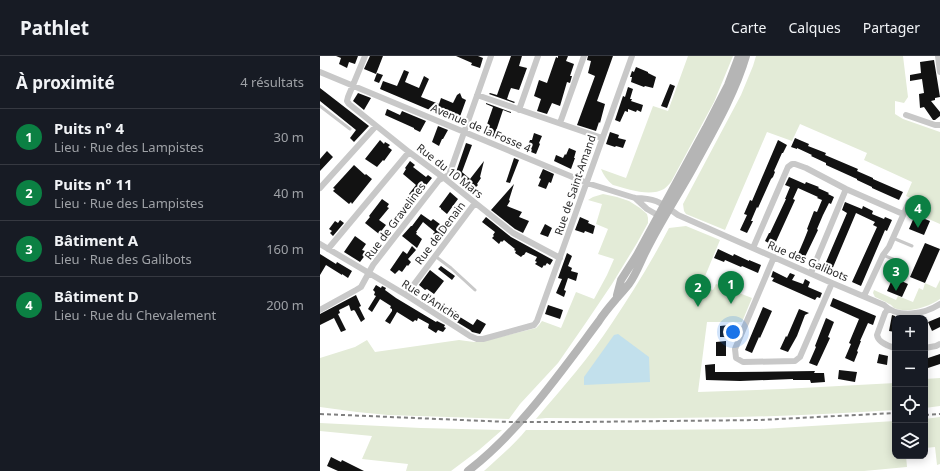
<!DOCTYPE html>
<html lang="fr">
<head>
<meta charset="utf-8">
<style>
  body { margin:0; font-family:"Noto Sans",sans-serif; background:#242831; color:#f1f3f6 }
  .controls { position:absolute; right:12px; bottom:12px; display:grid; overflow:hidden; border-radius:8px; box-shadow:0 2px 10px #0003 }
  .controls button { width:36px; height:36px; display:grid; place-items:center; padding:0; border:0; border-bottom:1px solid #363941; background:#171b24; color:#f1f3f6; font:20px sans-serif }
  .you { position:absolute; left:413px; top:276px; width:14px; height:14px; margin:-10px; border:3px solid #fff; border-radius:50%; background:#1a73e8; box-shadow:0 0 0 6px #1a73e833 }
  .badge { display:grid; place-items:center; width:26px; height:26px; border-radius:50%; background:#0b8043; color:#fff; font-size:13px; font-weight:700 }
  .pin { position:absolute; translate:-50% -33px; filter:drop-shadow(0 1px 2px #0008) }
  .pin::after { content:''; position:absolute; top:21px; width:14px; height:12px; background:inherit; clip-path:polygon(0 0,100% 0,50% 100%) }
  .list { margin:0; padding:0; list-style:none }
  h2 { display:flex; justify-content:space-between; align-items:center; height:52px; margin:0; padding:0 16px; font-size:17px }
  h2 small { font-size:13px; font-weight:400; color:#9ea1a6 }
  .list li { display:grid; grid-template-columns:26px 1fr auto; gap:12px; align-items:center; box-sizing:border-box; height:56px; padding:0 16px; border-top:1px solid #363941 }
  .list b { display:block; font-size:15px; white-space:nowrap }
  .list p { margin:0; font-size:13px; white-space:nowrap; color:#9ea1a6 }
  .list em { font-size:13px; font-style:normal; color:#9ea1a6 }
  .icon { flex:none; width:22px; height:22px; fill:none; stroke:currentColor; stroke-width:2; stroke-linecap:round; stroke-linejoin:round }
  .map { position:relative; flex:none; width:620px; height:415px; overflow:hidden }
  header { display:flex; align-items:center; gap:24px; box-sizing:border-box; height:56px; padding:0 20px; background:#171b24; border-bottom:1px solid #363941 }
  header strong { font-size:19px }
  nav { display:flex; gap:22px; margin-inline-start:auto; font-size:14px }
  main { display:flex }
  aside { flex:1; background:#171b24 }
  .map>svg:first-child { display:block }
  .green { fill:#e3ebd7 }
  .water { fill:#c2e0ec }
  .building { fill:#121212 }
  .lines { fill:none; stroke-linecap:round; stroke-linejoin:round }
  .lane { stroke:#c8c8c8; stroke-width:3 }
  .street { stroke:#c8c8c8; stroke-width:6 }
  .secondary { stroke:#b5b5b5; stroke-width:8 }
  .rail { stroke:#808080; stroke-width:2; stroke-dasharray:4 3; stroke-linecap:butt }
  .labels { text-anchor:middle; stroke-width:4; stroke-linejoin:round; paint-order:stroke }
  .street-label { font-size:11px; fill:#2b2b2b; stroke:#fff }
</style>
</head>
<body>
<header>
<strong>Pathlet</strong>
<nav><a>Carte</a><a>Calques</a><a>Partager</a></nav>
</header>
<main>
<aside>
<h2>À proximité<small>4 résultats</small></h2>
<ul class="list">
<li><span class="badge">1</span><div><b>Puits n° 4</b><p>Lieu · Rue des Lampistes</p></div><em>30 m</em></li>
<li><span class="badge">2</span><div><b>Puits n° 11</b><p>Lieu · Rue des Lampistes</p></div><em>40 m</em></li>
<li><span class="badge">3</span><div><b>Bâtiment A</b><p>Lieu · Rue des Galibots</p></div><em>160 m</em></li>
<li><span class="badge">4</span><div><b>Bâtiment D</b><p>Lieu · Rue du Chevalement</p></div><em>200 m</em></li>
</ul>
</aside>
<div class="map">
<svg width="620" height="415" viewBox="0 0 620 415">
  <rect width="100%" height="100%" fill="#fff"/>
  <path class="green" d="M368,0H413L394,46L351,126C349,128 347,131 344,133C330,141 307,133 293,129C287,124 284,120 281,113L306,122L333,50L348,55Z
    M436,0H583L588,41L584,47L575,45V58L583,63L620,76V168L595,157L600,146L586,140L592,126L544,104L547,97L480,68L472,85L447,76L405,174L366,158L364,155L363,148L421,39L433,10Z
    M283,138L297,141L309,145L320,152L327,158L328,162V167L317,187L292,228L265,268L238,307L200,348L189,363L68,359L37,356L0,351V302L35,291L47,284L55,296L139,284L154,286L164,285L216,272L219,269L222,265L241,272L256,236L274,243L287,219L294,203L278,198L288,173L276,168L282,148L268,144L273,141Z
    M366,170L400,184L381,230L393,234L396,228L432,242L422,266H387L378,336L463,333L575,327V354C459,362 343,363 226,362L216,363C242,332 270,301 292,267C312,237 332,205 349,172Z
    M620,224V243C608,251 588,258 574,252C573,251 571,248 569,248C565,245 559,243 555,241L553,237L554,234L576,244L578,240L593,246L599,232L603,234L605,227L616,232Z
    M620,322V350L605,352V323Z
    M620,361V408L617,409L615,391L605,392V363Z
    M575,365V400H586L587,411L544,415H164C178,402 194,389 206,374H319L440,373Z
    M0,367L101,372L182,374L159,394L131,415H86L88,408L42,403L52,380L0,375Z"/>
  <path class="water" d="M298,278L329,301L330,326L264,329V321L294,279Z"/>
  <path class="building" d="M16,0H38L35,8L29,6L27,12L19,8L21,2Z
    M50,0H63L56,18L44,13Z
    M136,0H158L163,2L160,12L151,9L152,7Z
    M191,0H202L199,10L207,12L199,34L191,32L189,37L187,43L195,46L194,47L169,38L170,37L177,39Z
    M238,0H248L246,5L254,8L250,20H252L250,27L247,26L240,50L232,47L227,58L217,55L221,43L214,40L219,24L227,27L236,1L238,2Z
    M268,0H293L277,45L285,48L280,67L279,66L276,75L257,69L275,20L268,17L271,5L267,4Z
    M614,4L620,41L615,42V44L611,45L620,56V60L615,64H613L604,51L600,52L599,38L604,37L602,23L590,25V19L601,17L600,6Z
    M316,11L328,16V17L336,21L333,32L325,30L324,31L311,26L312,21H310L312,15L314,16Z
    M84,14L89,16L85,26L99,32L104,20L109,23L101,41L119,48L121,42L133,47L137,39L140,37L142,42L146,44L138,66L60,33L63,25L77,30Z
    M57,17L63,19L59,27L54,25Z
    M350,28L355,30L347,52L341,50Z
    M308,31L313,33L310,43H312L311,45L323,49L321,56L317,54L316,56L308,53V56L305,55L300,66L295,64L303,40L305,41Z
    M0,32L49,70L34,86L30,82L36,74L0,45Z
    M38,37L51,42L44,54L33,45Z
    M166,47L191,56V57L183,54L174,81L164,77L173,51L166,48Z
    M67,53L80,59L82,55L106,65L100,76L94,73V72L65,59Z
    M118,70L128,74L123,83H122L119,90L112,86Z
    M290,76L299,79L298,82L306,84L303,92L296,90L295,91L286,88Z
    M214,77L222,80L219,87L220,88L216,98L206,94L210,84H212Z
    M475,82L489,88L488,90L506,97L505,99L538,113L537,115L553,122V123L583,136L579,144L552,132V131L537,124V123L506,109V107L491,100L492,99L477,92V93L471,91Z
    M60,84L64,88L65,86L70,89L68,91L72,94L64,105L63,104L57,111L45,103Z
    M458,84L467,89L463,97H462L454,115L455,116L453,121L451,123L438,152L437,151L431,165H433L427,177L420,174L427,159L424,158L430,144L432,145Z
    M146,87L152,89L142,116L150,123L164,105L160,121L161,122L157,128L158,129L150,137L142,131L148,124L135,119Z
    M249,92L256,95L254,102H255L251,113L234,105L236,99L243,102L245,98L246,99Z
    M7,95L13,101L0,115V103Z
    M194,102L199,104L190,127L186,126Z
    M90,105L95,109L93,111L106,121L108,119L112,122L103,133L101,132L100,133L93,141L89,138L96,129L83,118L86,113L85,112Z
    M34,109L45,119L46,118L52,123L32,148L31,146L29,148L13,135L15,133L13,132Z
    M223,113L234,118L231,127L229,126L226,133L218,130L221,123L219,122Z
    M469,121L485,128L486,126L499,131L498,132L509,137L508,138L514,141L511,148L509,147L503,159L497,173L498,174L485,201L478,198L484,184L488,174L487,173L494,155L497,156L502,144L497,142L498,141L478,132L473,143L475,144L454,190L445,185L449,177H450L466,143H465L470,131L465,129Z
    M194,128L189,144L190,145L187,150L202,156L199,161L209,165L203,177L195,173L171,154Z
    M130,136L138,143L127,158L121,153V152L119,151Z
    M62,143L69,148L67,151L69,152L59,164L66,169L59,178L45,167L50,161L49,160Z
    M525,146L542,153L543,150L553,155L552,158L564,163L565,161L572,164L567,175L565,174L541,230L532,226L557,171L553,169L555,166L536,157L511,216L503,213L527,157L522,154Z
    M101,158L111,165L113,163L128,174L120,184L115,181L116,180L113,178L115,176L103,166L96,176H97L96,178L102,183L97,192L82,180L91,170H92Z
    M595,159L610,165L604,179L589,173Z
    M166,161L191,181L233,204L230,209L227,207L225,210L224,209L222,212L215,208L217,206L215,205L217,201L206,196L204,199H203L201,201L195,197L196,195L194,194L195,193L184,184L182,186L181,185L179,188L172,182L174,180L173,179L175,176L162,166Z
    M260,161L269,165L268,167L275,170L273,178L265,175L264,177L255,174Z
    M20,164L24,167L13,180L10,177L12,175L9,173L15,165L18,167Z
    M225,168L232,172L228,181L220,178Z
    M35,180L46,188L42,194L45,195L44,197L46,198L40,206L24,196Z
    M605,187L620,193L605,227L590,221Z
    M92,190L96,194L88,203L91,206L88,210L87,209L82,216L79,214L75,218L70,214L83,195L87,198Z
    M398,193L413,200L414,198L429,205V204L441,209L438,217L422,210L421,211L405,204L404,206L394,202Z
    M247,197L252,200L248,210L252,212L251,215L258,217L256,225L248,222L244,234L246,235L244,241L236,237L242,223L238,222Z
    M0,198L16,208L17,206L32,215L28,222L22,218V219L6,209L0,219Z
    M121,210L135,220L132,224L118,213Z
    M110,214L124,225L114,238L107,233L105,234L99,229Z
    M453,215L467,222L470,217L475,219L472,224L483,228L485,223L490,226L488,231L502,237L500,242L497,241L495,244L452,225L454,222L451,221Z
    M573,221L588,228L582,241L567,235Z
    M56,229L61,232L62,230L66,232L65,234L76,242L116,266L117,265L125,269L124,271L126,272L123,276L118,274L116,277L108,272L109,268L98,262L97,265L95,264L93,266L77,256L70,268L65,265L72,255V253L70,252L71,250L60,243L52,256L48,253L56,240L54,239L55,236L53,234Z
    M36,239L41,250L39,251L45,263L41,266L35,255L34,254L31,255L29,249L19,254L20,257L18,258L26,274L21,276L14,262L0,269V258Z
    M513,242L556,260L553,269L548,267L540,285H541L537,295L538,296L534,306L525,302L531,288L529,287L539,263L510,250Z
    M228,249L243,254L240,263L225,258Z
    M128,251L137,256L135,258L153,269L157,263L166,268L160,278L152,276L150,274L122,257L125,253L126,254Z
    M443,251L452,255L440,282L439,281L432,297L425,294Z
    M479,253L489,257L485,259L477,280L468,296L460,293L466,280L467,281Z
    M572,259L575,260V276L569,275Z
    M620,261V271L612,275L608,266Z
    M506,262L514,266L508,281L510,282L497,310L489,307L496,291L495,290Z
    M409,269L410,281H400V270Z
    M406,285V300H396V286Z
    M559,298L568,300L567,309L557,307Z
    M620,298V308L605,313V303Z
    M395,308V316H416L495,315L494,317H504L505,326L491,327L490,324H473V323L420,325L386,324L385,309Z
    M519,314L537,316L535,326L518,323Z
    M11,401L21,406L22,404L44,415H18L7,410Z"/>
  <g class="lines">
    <path class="lane" d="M0,50L30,73
      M573,182L592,190
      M563,199L585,208
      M115,200L131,212L155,234"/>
    <path class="street" d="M45,0L28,41L27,45L29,48L89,96L124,122L193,177L240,202
      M618,0L620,16
      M0,16L267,127L315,142C336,142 341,147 358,159L512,227L564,249C578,263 605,258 620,248
      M157,39L282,82
      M199,54L218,0
      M586,59L615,69H620
      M240,67L264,0
      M0,132L56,70
      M315,142L327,153L341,161
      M0,188L86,239L150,280L157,283H163L214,269L217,265C249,177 280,88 312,0
      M433,192L468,111L472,108H475L486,112L526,133L583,158
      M8,193L89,96
      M454,201L415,293L416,302L423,306L475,305L480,301L512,227
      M491,217L526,133
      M86,239L155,147
      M544,240L563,199L569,191L589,146
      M568,253L565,257L557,279C558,286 568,290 575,292
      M0,254L36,234L41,231L53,209L119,124L129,119L171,0
      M605,292L616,290L620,288"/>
    <path class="secondary" d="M297,239L301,224L317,199L386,72L408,29L419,0
      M148,415C199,376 240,317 279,265C284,257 291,249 297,242C301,237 305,233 309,228C317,217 321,204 327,193C341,165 358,139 373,112C392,77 415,38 426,0"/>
    <path class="rail" d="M0,358L189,366H259L440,364L575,357
      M605,359L620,358"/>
  </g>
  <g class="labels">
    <g class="street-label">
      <text transform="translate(161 72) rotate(23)" y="4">Avenue de la Fosse 4</text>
      <text transform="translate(130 115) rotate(38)" y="4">Rue du 10 Mars</text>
      <text transform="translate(255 129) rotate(-71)" y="4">Rue de Saint-Amand</text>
      <text transform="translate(75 165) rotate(-53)" y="4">Rue de Gravelines</text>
      <text transform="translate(120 177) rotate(-53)" y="4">Rue de Denain</text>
      <text transform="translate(488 205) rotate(23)" y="4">Rue des Galibots</text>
      <text transform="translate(111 244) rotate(32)" y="4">Rue d'Aniche</text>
    </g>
  </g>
</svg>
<div class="controls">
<button>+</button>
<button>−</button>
<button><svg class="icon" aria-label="locate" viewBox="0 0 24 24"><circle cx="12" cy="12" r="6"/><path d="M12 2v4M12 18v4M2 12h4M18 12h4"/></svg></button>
<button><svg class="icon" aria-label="layers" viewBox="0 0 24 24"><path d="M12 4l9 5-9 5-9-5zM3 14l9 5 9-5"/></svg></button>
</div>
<div class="you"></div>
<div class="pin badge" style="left:411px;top:248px">1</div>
<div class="pin badge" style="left:378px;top:251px">2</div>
<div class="pin badge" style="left:576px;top:235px">3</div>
<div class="pin badge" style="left:598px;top:172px">4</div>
</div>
</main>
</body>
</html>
